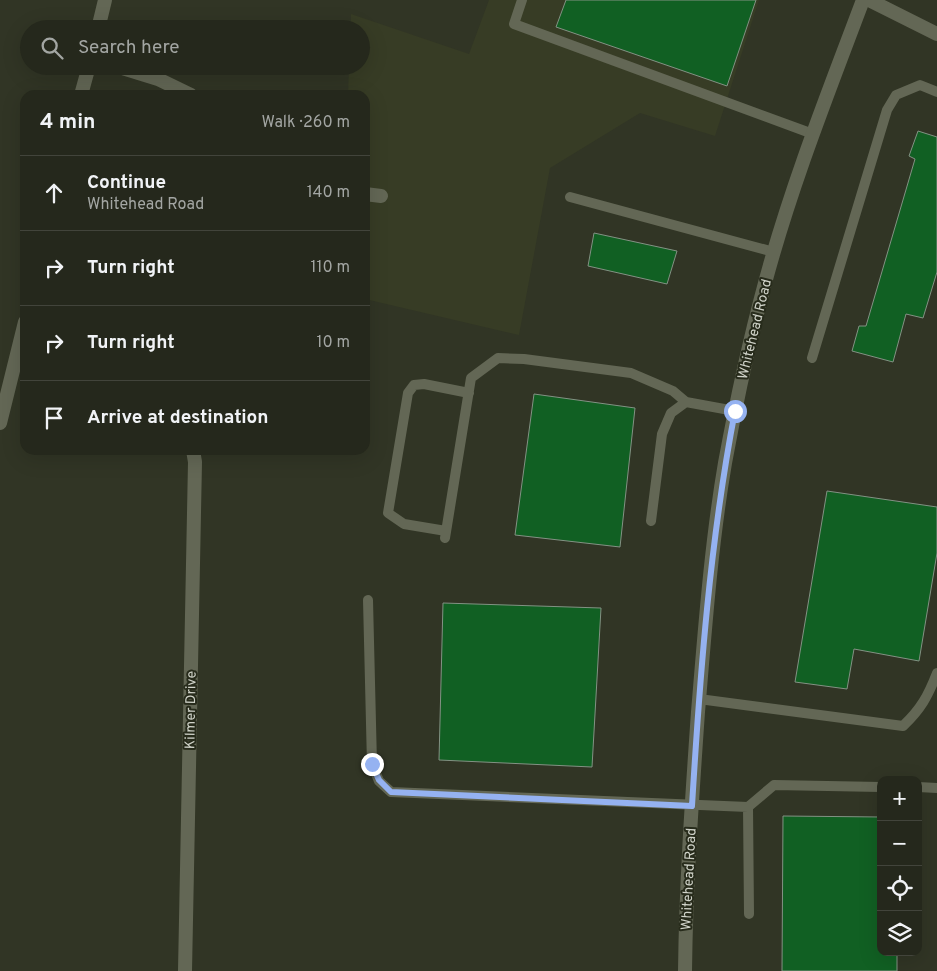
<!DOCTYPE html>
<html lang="en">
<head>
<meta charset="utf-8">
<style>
  body { margin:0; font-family:Overpass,sans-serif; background:#313429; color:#f1f3f6 }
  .controls { position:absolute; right:15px; bottom:15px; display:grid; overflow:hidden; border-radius:10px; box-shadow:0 5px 20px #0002 }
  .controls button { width:45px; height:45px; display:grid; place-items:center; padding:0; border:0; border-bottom:1px solid #42443b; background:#25281c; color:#f1f3f6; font:25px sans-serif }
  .stop { position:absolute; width:15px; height:15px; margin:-11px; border:4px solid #95b2f1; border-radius:50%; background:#fff }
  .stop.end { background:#95b2f1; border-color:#fff; box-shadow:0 1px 5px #0008 }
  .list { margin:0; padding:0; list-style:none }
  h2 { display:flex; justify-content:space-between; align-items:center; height:65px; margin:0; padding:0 20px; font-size:21px }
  h2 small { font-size:16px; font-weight:400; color:#a3a6a3 }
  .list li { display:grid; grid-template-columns:32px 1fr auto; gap:15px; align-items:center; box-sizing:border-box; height:75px; padding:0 20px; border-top:1px solid #42443b }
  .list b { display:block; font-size:19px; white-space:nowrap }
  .list p { margin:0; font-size:16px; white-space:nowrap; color:#a3a6a3 }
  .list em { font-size:16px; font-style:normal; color:#a3a6a3 }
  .icon { flex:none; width:28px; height:28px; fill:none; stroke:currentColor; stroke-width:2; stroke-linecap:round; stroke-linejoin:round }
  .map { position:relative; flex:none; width:937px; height:971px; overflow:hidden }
  .search { position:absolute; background:#25281c; box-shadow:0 5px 20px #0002; left:20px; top:20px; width:350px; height:55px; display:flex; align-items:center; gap:12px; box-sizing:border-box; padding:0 18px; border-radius:28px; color:#a3a6a3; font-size:19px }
  .panel { position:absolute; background:#25281c; box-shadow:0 5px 20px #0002; left:20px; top:90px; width:350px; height:365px; border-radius:15px }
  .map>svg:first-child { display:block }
  .built { fill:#373c25 }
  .building { fill:#116023; stroke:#839284 }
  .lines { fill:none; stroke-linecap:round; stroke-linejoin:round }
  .service { stroke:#636755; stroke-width:10 }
  .minor { stroke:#636755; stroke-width:14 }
  .route { stroke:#95b2f1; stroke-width:6 }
  .labels { text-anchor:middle; stroke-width:4; stroke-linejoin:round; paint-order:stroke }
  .street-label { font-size:14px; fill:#d0d3c9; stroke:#272b1b }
</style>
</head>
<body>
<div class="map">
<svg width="937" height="971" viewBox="0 0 937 971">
  <rect width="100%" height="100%" fill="#313525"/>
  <path class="built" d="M489,0H759L715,136L640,113L550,168L519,335L365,299V95H348L349,66H361V29H351V14L469,54Z"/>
  <path class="building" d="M566,0H756L727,86L556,27Z
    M918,131L937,137V272L923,318L906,314L893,362L852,351L859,326H866L915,159L909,156Z
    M594,233L677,251L667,284L588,266Z
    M534,394L635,408L620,547L515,535Z
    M827,491L937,507V553L919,661L854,649L847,689L795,682Z
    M443,603L601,608L592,767L439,760Z
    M783,816L881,817V952H897V971H782Z"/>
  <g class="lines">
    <path class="service" d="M522,0L514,24L813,134
      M570,197L774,252
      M812,358L887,110L896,95L920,85L937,92
      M651,521L662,434L671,413L686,402
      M446,531L404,524L388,513L408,393L414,385L424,384L469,393
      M445,538L471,378L498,358L524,359L631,373L673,391L686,402L735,411
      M368,600L372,764L379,781L391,792L748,807L774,785L881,787
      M699,699L903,726C921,709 928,696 937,673
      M918,787L937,788
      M748,807L749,914"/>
    <path class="minor" d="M869,0L937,34
      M98,29L105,0
      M116,66L158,79L191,95
      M81,95L89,66
      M365,194L381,196
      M0,423L25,322
      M185,971L195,462L193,450
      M685,971C686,884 692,798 698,712C705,629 711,545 725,463C736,403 749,342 765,283C791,186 828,93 863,0"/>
  </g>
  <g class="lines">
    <path class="route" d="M372,764L379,780L391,792L692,806C700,674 710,541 735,411"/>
  </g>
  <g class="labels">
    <g class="street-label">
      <text transform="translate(754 329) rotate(-76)" y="5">Whitehead Road</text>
      <text transform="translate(190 710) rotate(-89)" y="5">Kilmer Drive</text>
      <text transform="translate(688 879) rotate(-87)" y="5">Whitehead Road</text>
    </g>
  </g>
</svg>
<div class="controls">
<button>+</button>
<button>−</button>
<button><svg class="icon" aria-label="locate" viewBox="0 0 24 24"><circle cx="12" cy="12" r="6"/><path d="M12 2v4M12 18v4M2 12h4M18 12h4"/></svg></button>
<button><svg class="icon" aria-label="layers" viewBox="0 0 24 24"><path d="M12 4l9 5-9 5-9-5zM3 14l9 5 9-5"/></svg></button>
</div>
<div class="stop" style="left:735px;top:411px"></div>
<div class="stop end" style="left:372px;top:764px"></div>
<div class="search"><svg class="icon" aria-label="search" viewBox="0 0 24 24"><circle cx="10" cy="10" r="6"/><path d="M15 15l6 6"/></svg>Search here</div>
<section class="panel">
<h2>4 min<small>Walk · 260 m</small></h2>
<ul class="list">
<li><svg class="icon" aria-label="ahead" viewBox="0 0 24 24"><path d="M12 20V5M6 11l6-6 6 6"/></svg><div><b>Continue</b><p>Whitehead Road</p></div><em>140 m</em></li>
<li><svg class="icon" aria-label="right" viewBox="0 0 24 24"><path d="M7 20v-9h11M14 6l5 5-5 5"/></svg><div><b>Turn right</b></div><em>110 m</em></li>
<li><svg class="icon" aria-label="right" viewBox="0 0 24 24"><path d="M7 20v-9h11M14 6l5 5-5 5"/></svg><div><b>Turn right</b></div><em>10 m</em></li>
<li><svg class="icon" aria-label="arrive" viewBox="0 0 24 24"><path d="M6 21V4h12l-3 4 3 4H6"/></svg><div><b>Arrive at destination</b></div></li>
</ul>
</section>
</div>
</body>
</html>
